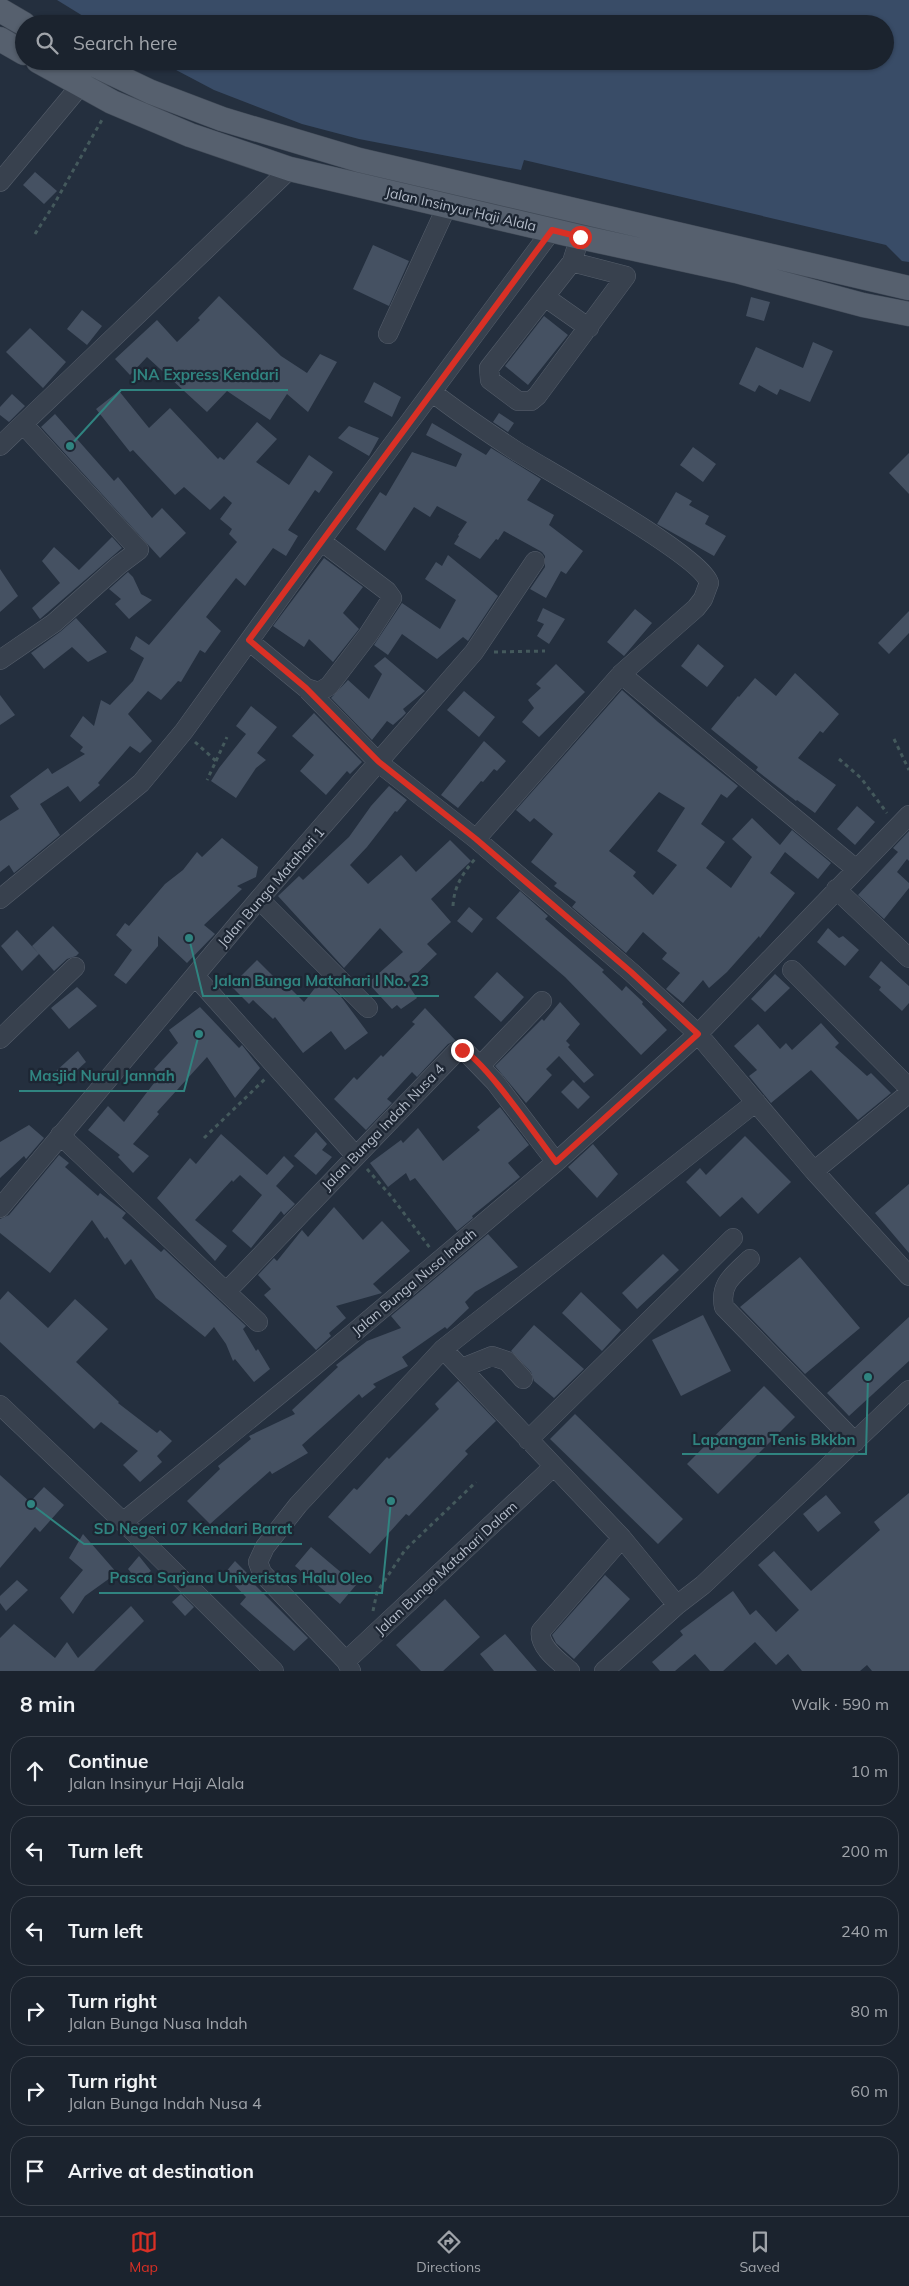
<!DOCTYPE html>
<html lang="en">
<head>
<meta charset="utf-8">
<style>
  body { margin:0; font-family:Mulish,sans-serif; background:#242b36; color:#f1f3f6 }
  .stop { position:absolute; width:15px; height:15px; margin:-11px; border:4px solid #d93025; border-radius:50%; background:#fff }
  .stop.end { background:#d93025; border-color:#fff; box-shadow:0 1px 5px #0008 }
  .list { margin:0; padding:0; list-style:none }
  h2 { display:flex; justify-content:space-between; align-items:center; height:65px; margin:0; padding:0 20px; font-size:21px }
  h2 small { font-size:16px; font-weight:400; color:#a0a4aa }
  .list li { display:grid; grid-template-columns:32px 1fr auto; gap:15px; align-items:center; box-sizing:border-box; height:70px; margin:0 10px 10px; padding:0 10px; border:1px solid #39404a; border-radius:20px }
  .list b { display:block; font-size:19px; white-space:nowrap }
  .list p { margin:0; font-size:16px; white-space:nowrap; color:#a0a4aa }
  .list em { font-size:16px; font-style:normal; color:#a0a4aa }
  .icon { flex:none; width:28px; height:28px; fill:none; stroke:currentColor; stroke-width:2; stroke-linecap:round; stroke-linejoin:round }
  .map { position:relative; flex:none; width:909px; height:1671px; overflow:hidden }
  .search { position:absolute; background:#1b232e; box-shadow:0 1px 4px #0004; left:15px; right:15px; top:15px; height:55px; display:flex; align-items:center; gap:12px; box-sizing:border-box; padding:0 18px; border-radius:28px; color:#a0a4aa; font-size:19px }
  .sheet { height:545px; background:#1b232e }
  nav { display:flex; justify-content:space-around; align-items:center; box-sizing:border-box; height:70px; border-top:1px solid #39404a; background:#1b232e; font-size:14px; color:#a0a4aa }
  nav a { display:grid; justify-items:center; gap:2px }
  nav .on { color:#d93025 }
  .map>svg:first-child { display:block }
  .water { fill:#394c67 }
  .building { fill:#455162; fill-rule:evenodd }
  .lines { fill:none; stroke-linecap:round; stroke-linejoin:round }
  .minor-casing { stroke:#565f6c; stroke-width:20 }
  .major-casing { stroke:#414a57; stroke-width:25 }
  .path { stroke:#44595c; stroke-width:3; stroke-dasharray:4 4; stroke-linecap:butt }
  .minor { stroke:#38414e; stroke-width:19 }
  .major { stroke:#56606e; stroke-width:24 }
  .route { stroke:#d93025; stroke-width:6 }
  .labels { text-anchor:middle; stroke-width:4.5; stroke-linejoin:round; paint-order:stroke }
  .street-label { font-size:14px; fill:#b4bcc9; stroke:#1d2633 }
  .leader { fill:none; stroke:#308480; stroke-width:2 }
  .callout-dot { fill:#308480; stroke:#1d2633; stroke-width:2 }
  .callout-label { font-size:15px; text-anchor:middle; font-weight:bold; fill:#308480; stroke:#1d2633; stroke-width:4.5; stroke-linejoin:round; paint-order:stroke }
</style>
</head>
<body>
<div class="map">
<svg width="909" height="1671" viewBox="0 0 909 1671">
  <rect width="100%" height="100%" fill="#242f3e"/>
  <path class="water" d="M57,0H909V262L902,261L886,245L524,160L521,170L359,139L302,124L214,90L159,61H885V24H96Z"/>
  <path class="building" d="M35,172L57,191L44,204L23,185Z
    M373,245L409,261L389,306L353,289Z
    M219,296L281,356L307,373L320,354L337,362L308,412L287,394L270,420L227,391L207,412L147,357L130,375L115,359L157,320L177,342L200,320L198,318Z
    M751,297L770,302L764,321L746,316Z
    M82,310L102,326L87,345L67,329Z
    M544,316L568,335L528,385L505,366Z
    M30,328L66,362L43,388L6,352Z
    M813,342L833,351L810,402L780,389L777,395L759,385L755,392L739,384L756,347L803,368Z
    M374,382L401,397L392,417L364,402Z
    M119,391L149,428L170,408L218,459L220,457L224,460L257,422L277,439L256,462L289,485L309,455L333,472L319,493L315,490L288,530L298,536L286,556L273,548L245,586L236,578L206,617L221,631L205,653L200,650L181,682L178,681L161,700L148,691L128,714L152,741L140,753L130,746L98,783L100,785L80,802L68,786L40,804L60,835L14,873L9,865L0,872V821L19,809L10,796L48,768L52,774L85,754L80,751L83,747L70,736L83,716L94,726L101,700L110,705L133,681L144,658L130,649L136,636L149,645L237,542L229,534L232,529L220,519L232,503L224,496L210,510L184,487L175,495L133,450L130,452L96,409Z
    M12,394L25,406L9,422L0,415V407Z
    M499,413L514,423L508,432L493,422Z
    M55,414L114,481L118,477L152,518L162,508L186,533L160,558L41,427Z
    M432,423L486,455L491,448L541,479L527,500L554,515L549,525L583,551L566,574L561,571L546,598L530,589L545,567V556L542,552L504,531L498,540L496,539L480,559L454,544L459,536L458,535L467,522L437,506L430,517L414,507L385,551L356,529L380,492L386,496L412,452L456,467L462,454L426,435Z
    M349,426L379,438L369,456L338,438Z
    M693,447L716,464L703,482L680,465Z
    M909,453V494L889,473Z
    M676,492L692,501L689,505L709,516L705,524L726,536L714,556L657,524Z
    M112,537L122,548L40,619L32,608L60,583L42,561L54,547L79,570Z
    M448,555L498,596L468,641L463,637L437,659L402,634L388,655L374,645L402,603L440,629L456,600L425,579L436,562L442,566Z
    M324,558L363,587L343,613L359,629L333,662L309,639L304,647L273,626Z
    M0,569L18,596L0,612Z
    M128,572L133,577L141,594L152,600L129,619L115,604L121,599L109,589Z
    M543,608L565,619L549,644L537,636L544,624L537,621Z
    M635,609L652,623L624,656L607,642Z
    M909,611V633L889,654L878,643Z
    M76,618L107,652L88,662L72,647L44,669L31,653L60,632Z
    M698,644L724,666L707,687L681,666Z
    M385,657L425,691L403,709L406,713L402,717L393,725L387,721L372,740L331,698L348,680L369,699L382,674L374,666Z
    M556,664L585,692L539,737L522,722L534,708L528,700L541,688L536,684Z
    M795,673L839,714L823,733L820,731L798,758L836,785L815,813L797,800L796,801L756,770L758,767L711,729L738,696L739,697L755,678L776,696Z
    M622,690L658,722L738,786L727,798L721,794L701,824L725,842L706,868L731,888L752,857L732,839L752,818L780,845L792,830L831,863L818,879L785,852L770,873L795,893L760,938L759,936L727,972L709,988L703,980L683,1003L666,989L680,973L662,959L667,953L643,932L626,953L572,907L576,902L554,886L557,883L531,862L553,834L534,818L530,822L516,810ZM659,792L685,808L657,851L677,865L653,895L633,876L636,872L609,851Z
    M464,691L495,717L479,737L447,710Z
    M0,695L15,715L0,725Z
    M251,706L277,727L257,753L266,760L256,768L236,798L211,781L219,768L246,734L236,726Z
    M314,713L362,762L350,774L347,771L326,795L300,771L314,755L292,736Z
    M484,741L506,761L497,771L494,769L483,782L481,781L458,808L441,795Z
    M389,786L407,800L397,812L395,811L367,847L350,865L368,884L401,855L416,872L450,840L471,861L431,899L451,922L427,944L437,954L407,983L417,998L401,1009L397,1005L392,1009L368,983L403,952L380,928L344,968L278,896L299,876L303,880L349,837L371,806Z
    M857,806L875,822L855,845L837,829Z
    M909,831V861L907,859L897,872L909,883V888L884,919L858,895L898,852L893,848Z
    M222,838L258,867L256,877L237,886L242,889L204,925L215,934L187,963L158,936V946L126,984L114,975L132,950L116,935L125,923L129,926L165,884L183,870L197,852L202,857Z
    M520,891L548,916L545,919L604,970L602,972L622,991L626,986L643,1002L642,1004L667,1030L641,1055L565,977L496,918Z
    M469,907L483,919L472,933L457,921Z
    M53,926L79,953L76,956L67,959L54,971L32,946Z
    M828,928L839,938L843,936L859,950L845,966L817,942Z
    M17,930L39,954L22,971L1,946Z
    M257,960L279,982L282,980L304,1002L322,979L342,998L368,1033L345,1050L331,1031L303,1053L275,1017L273,1019L253,1000L249,1004L231,986Z
    M881,961L909,986V1003L902,1011L879,990L881,987L869,977Z
    M497,972L524,997L501,1022L474,997Z
    M775,974L790,988L765,1012L751,999Z
    M77,987L97,1006L69,1029L51,1008Z
    M560,1002L580,1024L566,1041L570,1045L568,1047L594,1075L584,1083L559,1056L546,1069L552,1075L526,1103L495,1066L542,1019L544,1021Z
    M200,1007L239,1048L242,1045L260,1068L235,1098L207,1057L157,1112L159,1114L133,1144L149,1156L133,1173L118,1157L120,1155L88,1130L108,1106L124,1122L161,1074L154,1069L178,1043L169,1030Z
    M425,1008L456,1041L448,1044L417,1077L412,1072L387,1099L392,1103L366,1130L334,1099L354,1077L357,1080L381,1055L383,1057L415,1024L412,1022Z
    M821,1023L839,1043L835,1047L867,1076L871,1073L891,1093L858,1120L811,1070L771,1103L749,1076L757,1070L734,1046L758,1024L780,1049L786,1043L792,1050Z
    M78,1051L86,1062L65,1081L55,1072Z
    M573,1080L590,1097L578,1109L561,1092Z
    M500,1107L529,1145L508,1163L520,1177L472,1216L473,1218L457,1231L415,1178L410,1181L406,1173L388,1187L370,1163L401,1140L403,1143L418,1128L443,1161L480,1130L477,1127Z
    M29,1125L44,1138L26,1159L24,1156L0,1178V1142Z
    M316,1132L327,1144L322,1150L332,1157L316,1175L294,1156Z
    M221,1134L267,1175L284,1156L294,1166L276,1186L295,1204L284,1215L281,1211L251,1248L232,1231L262,1195L240,1175L233,1182L232,1180L195,1220L227,1246L215,1261L157,1198L190,1158L196,1164Z
    M745,1136L791,1182L758,1214L742,1197L720,1217L686,1182L700,1168L706,1175Z
    M593,1144L618,1174L597,1198L568,1167Z
    M59,1155L69,1163L65,1167L98,1196L100,1193L126,1213L122,1218L161,1252L164,1249L246,1326L243,1329L256,1351L258,1349L270,1369L254,1382L235,1359L233,1361L226,1344L214,1327L205,1337L156,1298L131,1259L125,1265L107,1237L105,1239L92,1220L50,1273L0,1233V1219L9,1215Z
    M909,1184V1253L875,1213Z
    M334,1207L363,1240L382,1221L410,1251L373,1284L382,1293L336,1306L346,1318L329,1333L331,1336L316,1350L264,1295L271,1289L258,1275L274,1258L277,1261L302,1230L308,1237Z
    M488,1234L518,1267L475,1292L465,1302L469,1308L447,1329L445,1327L402,1357L408,1366L373,1384L376,1387L362,1398L359,1394L302,1445L308,1453L272,1474L270,1471L210,1524L187,1501L220,1469L218,1466L251,1439L249,1436L295,1414L292,1410L338,1367L336,1365L367,1341L401,1328L391,1316Z
    M663,1254L679,1270L637,1309L622,1293Z
    M800,1257L860,1328L805,1374L740,1307Z
    M8,1291L48,1328L75,1299L108,1329L76,1362L119,1402L118,1403L157,1433L160,1430L172,1441L157,1456L162,1462L140,1482L123,1465L138,1451L101,1422L94,1429L0,1342V1300Z
    M581,1292L621,1330L602,1351L562,1313Z
    M703,1315L731,1371L681,1396L652,1340Z
    M909,1317V1361L849,1416L827,1393Z
    M534,1325L584,1369L554,1398L534,1381L531,1372L511,1351Z
    M458,1381L496,1421L465,1451L468,1454L409,1516L406,1514L370,1554L328,1517L354,1488L357,1490L387,1457L389,1459L439,1409L435,1404Z
    M764,1386L795,1417L718,1494L687,1464Z
    M575,1414L683,1519L658,1544L550,1439Z
    M0,1475L30,1502L44,1487L64,1505L40,1532L35,1527L0,1568Z
    M909,1493V1671H872L867,1665L860,1671H802L788,1654L776,1665L755,1642L723,1671H710L695,1654L675,1671H660L652,1662L683,1635L680,1631L733,1591L750,1615L756,1610L776,1632L799,1610L758,1565L774,1551L811,1591L880,1530L874,1522Z
    M826,1495L841,1513L818,1532L803,1514Z
    M83,1534L117,1573L85,1596L73,1614L60,1598L83,1570L69,1558Z
    M311,1547L356,1585L340,1604L295,1566Z
    M139,1556L151,1571L138,1581L128,1569Z
    M235,1561L250,1576L248,1578L308,1638L294,1651L240,1604L246,1597L224,1574Z
    M605,1575L630,1599L574,1659L556,1643L552,1635Z
    M17,1580L28,1590L6,1611L0,1603V1596Z
    M181,1594L194,1607L185,1616L172,1602Z
    M445,1599L480,1637L443,1671H421L396,1645Z
    M131,1606L144,1621L94,1671H0V1638L14,1624L55,1658L67,1642L78,1658Z
    M505,1634L537,1671H494L480,1654Z"/>
  <g class="lines">
    <g class="minor-casing">
      <path id="minor" d="M0,182L80,86L88,74
        M572,262L489,368L490,380L518,401H531L537,396L626,276L572,262L580,237
        M545,297L589,328
        M388,334L447,206
        M432,392C459,413 487,432 516,451C548,471 702,556 709,583L703,599L696,608L621,674L476,839
        M0,446L290,169
        M249,641L306,688L379,763L476,839L631,972L698,1034L814,1171L909,1276
        M0,660L54,623L119,565L139,550L23,424
        M621,674L856,869
        M306,688L319,692L329,686L368,635L392,598L387,591L321,541
        M836,889L909,958
        M0,899L141,783L184,731L321,541L552,230
        M259,899L368,1008
        M792,970L909,1088
        M195,976L355,1155
        M0,1039L75,967
        M480,1066L542,1001
        M60,1135L258,1322
        M814,1171L909,1093
        M0,1208L259,899L474,652L535,561
        M750,1259C735,1274 719,1283 724,1307L855,1442
        M226,1292L456,1052L465,1051L495,1082L556,1162
        M443,1349L622,1538L677,1605
        M462,1368L492,1356L507,1361L523,1379
        M0,1405L139,1537L274,1671
        M528,1440L733,1238
        M123,1522L312,1368L556,1162L698,1034L909,815
        M346,1661L262,1573L258,1562L265,1547L298,1505L443,1349L756,1102
        M351,1671L346,1661L553,1467
        M570,1671C560,1662 538,1647 541,1631L622,1538
        M604,1671L677,1605L703,1585L909,1390"/>
    </g>
    <g class="major-casing">
      <path id="major" d="M0,10L24,24
        M0,39L24,53
        M38,61L112,102L190,135L290,169L580,237L736,271L863,305L909,314
        M86,61L151,92L222,119L359,160L909,288"/>
    </g>
    <path class="path" d="M35,234L53,206L103,118
      M494,652L545,651
      M894,739L909,770
      M195,742L216,761L207,780
      M839,759L861,778L887,813
      M216,761L227,737
      M453,906C454,886 463,873 475,859
      M204,1138L266,1078
      M367,1169L391,1196L430,1248
      M373,1611L377,1592L405,1550L476,1482"/>
    <use href="#minor" class="minor"/>
    <use href="#major" class="major"/>
  </g>
  <g class="lines">
    <path class="route" d="M462,1050C483,1058 539,1140 556,1162L698,1034L631,972L476,839L379,762L306,688L249,640L552,230L580,237"/>
  </g>
  <g class="labels">
    <g class="street-label">
      <text transform="translate(461 209) rotate(13)" y="5">Jalan Insinyur Haji Alala</text>
      <text transform="translate(271 887) rotate(-49)" y="5">Jalan Bunga Matahari 1</text>
      <text transform="translate(383 1127) rotate(-46)" y="5">Jalan Bunga Indah Nusa 4</text>
      <text transform="translate(414 1282) rotate(-40)" y="5">Jalan Bunga Nusa Indah</text>
      <text transform="translate(446 1568) rotate(-43)" y="5">Jalan Bunga Matahari Dalam</text>
    </g>
  </g>
  <path class="leader" d="M70 446L121 390H288M189 938L203 996H439M199 1034L184 1091H19M868 1377L866 1454H682M31 1504L84 1544H302M391 1501L382 1593H99"/>
  <g class="callout-dot">
    <circle cx="70" cy="446" r="5"/>
    <circle cx="189" cy="938" r="5"/>
    <circle cx="199" cy="1034" r="5"/>
    <circle cx="868" cy="1377" r="5"/>
    <circle cx="31" cy="1504" r="5"/>
    <circle cx="391" cy="1501" r="5"/>
  </g>
  <g class="callout-label">
    <text x="205" y="380">JNA Express Kendari</text>
    <text x="321" y="986">Jalan Bunga Matahari I No. 23</text>
    <text x="102" y="1081">Masjid Nurul Jannah</text>
    <text x="774" y="1445">Lapangan Tenis Bkkbn</text>
    <text x="193" y="1534">SD Negeri 07 Kendari Barat</text>
    <text x="241" y="1583">Pasca Sarjana Univeristas Halu Oleo</text>
  </g>
</svg>
<div class="stop" style="left:580px;top:237px"></div>
<div class="stop end" style="left:462px;top:1050px"></div>
<div class="search"><svg class="icon" aria-label="search" viewBox="0 0 24 24"><circle cx="10" cy="10" r="6"/><path d="M15 15l6 6"/></svg>Search here</div>
</div>
<section class="sheet">
<h2>8 min<small>Walk · 590 m</small></h2>
<ul class="list">
<li><svg class="icon" aria-label="ahead" viewBox="0 0 24 24"><path d="M12 20V5M6 11l6-6 6 6"/></svg><div><b>Continue</b><p>Jalan Insinyur Haji Alala</p></div><em>10 m</em></li>
<li><svg class="icon" aria-label="left" viewBox="0 0 24 24"><path d="M17 20v-9H6M10 6l-5 5 5 5"/></svg><div><b>Turn left</b></div><em>200 m</em></li>
<li><svg class="icon" aria-label="left" viewBox="0 0 24 24"><path d="M17 20v-9H6M10 6l-5 5 5 5"/></svg><div><b>Turn left</b></div><em>240 m</em></li>
<li><svg class="icon" aria-label="right" viewBox="0 0 24 24"><path d="M7 20v-9h11M14 6l5 5-5 5"/></svg><div><b>Turn right</b><p>Jalan Bunga Nusa Indah</p></div><em>80 m</em></li>
<li><svg class="icon" aria-label="right" viewBox="0 0 24 24"><path d="M7 20v-9h11M14 6l5 5-5 5"/></svg><div><b>Turn right</b><p>Jalan Bunga Indah Nusa 4</p></div><em>60 m</em></li>
<li><svg class="icon" aria-label="arrive" viewBox="0 0 24 24"><path d="M6 21V4h12l-3 4 3 4H6"/></svg><div><b>Arrive at destination</b></div></li>
</ul>
</section>
<nav>
<a class="on"><svg class="icon" aria-label="map" viewBox="0 0 24 24"><path d="M3 6l6-2 6 2 6-2v14l-6 2-6-2-6 2zM9 4v14M15 6v14"/></svg>Map</a>
<a><svg class="icon" aria-label="directions" viewBox="0 0 24 24"><path d="M12 3l9 9-9 9-9-9zM9 14v-3h6M13 9l2 2-2 2"/></svg>Directions</a>
<a><svg class="icon" aria-label="saved" viewBox="0 0 24 24"><path d="M7 4h10v16l-5-4-5 4z"/></svg>Saved</a>
</nav>
</body>
</html>
